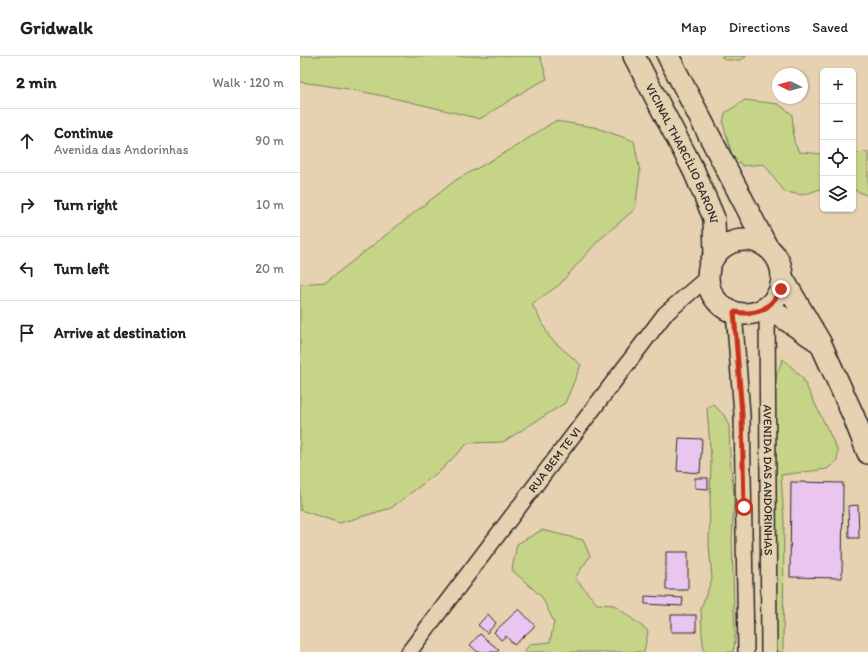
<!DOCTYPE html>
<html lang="en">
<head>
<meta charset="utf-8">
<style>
  body { margin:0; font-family:Itim,sans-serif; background:#f2f2f2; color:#202124 }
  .controls { position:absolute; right:12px; top:12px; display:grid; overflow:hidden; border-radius:6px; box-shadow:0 1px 3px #0004 }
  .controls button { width:36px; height:36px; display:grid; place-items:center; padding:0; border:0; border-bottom:1px solid #e0e0e0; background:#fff; color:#202124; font:20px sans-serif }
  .compass { position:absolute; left:472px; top:12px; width:36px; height:36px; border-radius:50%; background:#fff; box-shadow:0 1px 3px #0004; rotate:276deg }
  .stop { position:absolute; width:12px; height:12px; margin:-9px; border:3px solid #c8321e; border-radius:50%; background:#fff }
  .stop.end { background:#c8321e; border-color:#fff; box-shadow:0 1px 4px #0008 }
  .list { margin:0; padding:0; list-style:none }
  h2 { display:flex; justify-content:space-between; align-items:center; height:52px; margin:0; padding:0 16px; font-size:17px }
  h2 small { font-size:13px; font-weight:400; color:#757577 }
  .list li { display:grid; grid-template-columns:26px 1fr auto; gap:12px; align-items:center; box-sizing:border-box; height:64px; padding:0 16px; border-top:1px solid #e0e0e0 }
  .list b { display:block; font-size:15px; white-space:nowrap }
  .list p { margin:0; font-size:13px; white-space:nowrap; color:#757577 }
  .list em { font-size:13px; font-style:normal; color:#757577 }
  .icon { flex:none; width:22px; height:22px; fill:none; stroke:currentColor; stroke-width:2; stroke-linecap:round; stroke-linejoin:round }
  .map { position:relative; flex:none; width:568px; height:596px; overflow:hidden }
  header { display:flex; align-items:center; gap:24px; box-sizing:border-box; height:56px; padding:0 20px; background:#fff; border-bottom:1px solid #e0e0e0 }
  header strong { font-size:19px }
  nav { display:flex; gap:22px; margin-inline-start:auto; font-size:14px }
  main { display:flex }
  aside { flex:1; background:#fff }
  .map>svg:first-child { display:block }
  .green { fill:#c6d488; stroke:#78805a }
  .building { fill:#eac5f0; stroke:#2b2b2b }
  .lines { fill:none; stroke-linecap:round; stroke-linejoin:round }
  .minor-casing { stroke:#2b2b2b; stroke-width:18 }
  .secondary-casing { stroke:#2b2b2b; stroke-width:24 }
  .minor { stroke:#e6d1b0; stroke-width:15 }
  .secondary { stroke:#e6d1b0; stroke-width:21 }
  .route { stroke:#c8321e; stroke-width:5 }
  .labels { text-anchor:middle; stroke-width:3; stroke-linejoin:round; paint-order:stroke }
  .street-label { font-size:12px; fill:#2b2b2b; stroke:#e6d1b0 }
</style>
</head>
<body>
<header>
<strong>Gridwalk</strong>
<nav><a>Map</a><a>Directions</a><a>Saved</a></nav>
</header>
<main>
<aside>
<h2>2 min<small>Walk · 120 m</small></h2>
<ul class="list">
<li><svg class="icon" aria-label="ahead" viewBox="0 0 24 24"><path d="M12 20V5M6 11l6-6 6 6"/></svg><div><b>Continue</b><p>Avenida das Andorinhas</p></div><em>90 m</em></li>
<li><svg class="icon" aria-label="right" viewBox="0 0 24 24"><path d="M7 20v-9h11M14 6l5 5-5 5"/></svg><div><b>Turn right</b></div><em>10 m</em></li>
<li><svg class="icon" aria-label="left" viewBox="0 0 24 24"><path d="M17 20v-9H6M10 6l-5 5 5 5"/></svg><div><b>Turn left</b></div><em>20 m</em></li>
<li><svg class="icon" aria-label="arrive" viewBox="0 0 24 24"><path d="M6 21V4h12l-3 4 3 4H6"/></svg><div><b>Arrive at destination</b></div></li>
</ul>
</aside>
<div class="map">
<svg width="568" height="596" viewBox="0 0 568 596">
  <rect width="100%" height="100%" fill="#e6d1b0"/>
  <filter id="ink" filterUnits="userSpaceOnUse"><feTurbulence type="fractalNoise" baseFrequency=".025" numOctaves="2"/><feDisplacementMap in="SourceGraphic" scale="8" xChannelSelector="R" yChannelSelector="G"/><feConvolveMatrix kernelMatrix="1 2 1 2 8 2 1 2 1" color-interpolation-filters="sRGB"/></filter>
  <g filter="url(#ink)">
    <path class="green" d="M0,0H240L247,23L231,31L180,63C120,48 61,33 0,26Z
      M421,0H447L441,4H425Z
      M445,44L478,48L492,58L494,86L499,96L523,98V132L503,139L485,136L464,108L443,110L432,99L423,67L425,57Z
      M255,65L294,71L334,85L340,116L335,153L298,185L259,229L232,248L250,282L281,309L265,347L203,386L168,387L141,414L91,452L40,467L0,454V228L26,226L156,124L210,94Z
      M568,96V140L553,133V97Z
      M483,303L502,321L538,395L537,405L527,413L481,419L484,466L483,596H473V338L477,317Z
      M413,348L424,359L429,370L430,401L434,439L432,484L435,585L433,596H404L402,578L401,552L412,523L409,489L411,404L407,352Z
      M242,474L283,484L290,500L275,522L297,548L314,549L348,575L344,596H224L230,588L250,586L254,566L242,541L212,514L217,488Z"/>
    <path class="building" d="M379,382L402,383L400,417L377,415Z
      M395,422H408V433L395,432Z
      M491,426L543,427L542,522L490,521Z
      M558,449L559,482H549L548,450Z
      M366,496H388V534H366Z
      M345,540L383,542L382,550L345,548Z
      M219,553L235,570L214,589L206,580L201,584L194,576Z
      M188,558L196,567L187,577L178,569Z
      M371,559H396V576H371Z
      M180,578L199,594L197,596H178L170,589Z"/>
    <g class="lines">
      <g class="minor-casing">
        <g id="minor">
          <path id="s1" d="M467,251L469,596"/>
          <path d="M434,256L442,358L446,596"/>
          <path id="s2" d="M109,596L365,258L408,221"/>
        </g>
      </g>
      <g class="secondary-casing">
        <g id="secondary">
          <path id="s3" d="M334,0L394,115L414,162L415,199"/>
          <path d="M368,0L467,191"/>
          <circle cx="445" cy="221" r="37"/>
          <path d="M482,221L520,286L553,359L568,397"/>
          <path d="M467,251L516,284"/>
        </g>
      </g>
      <use href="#minor" class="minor"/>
      <use href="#secondary" class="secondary"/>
    </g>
  </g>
  <g class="lines" filter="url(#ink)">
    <path class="route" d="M444,451L442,358L434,256C457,260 470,254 481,233"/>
  </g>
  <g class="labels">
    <g class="street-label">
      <text dy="4" stroke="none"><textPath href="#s3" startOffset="109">VICINAL THARCÍLIO BARONI</textPath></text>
      <text dy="4" stroke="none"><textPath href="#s2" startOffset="241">RUA BEM TE VI</textPath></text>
      <text dy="4" stroke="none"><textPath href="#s1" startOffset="173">AVENIDA DAS ANDORINHAS</textPath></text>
    </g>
  </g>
</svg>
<div class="controls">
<button>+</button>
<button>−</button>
<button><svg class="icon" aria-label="locate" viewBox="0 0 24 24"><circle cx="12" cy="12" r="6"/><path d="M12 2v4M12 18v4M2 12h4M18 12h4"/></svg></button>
<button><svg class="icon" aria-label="layers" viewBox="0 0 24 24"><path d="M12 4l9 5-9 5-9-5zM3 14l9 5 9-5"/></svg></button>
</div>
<svg class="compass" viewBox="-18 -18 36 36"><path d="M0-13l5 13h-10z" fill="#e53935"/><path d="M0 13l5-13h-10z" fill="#757577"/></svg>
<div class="stop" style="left:444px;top:451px"></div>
<div class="stop end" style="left:481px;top:233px"></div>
</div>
</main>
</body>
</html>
